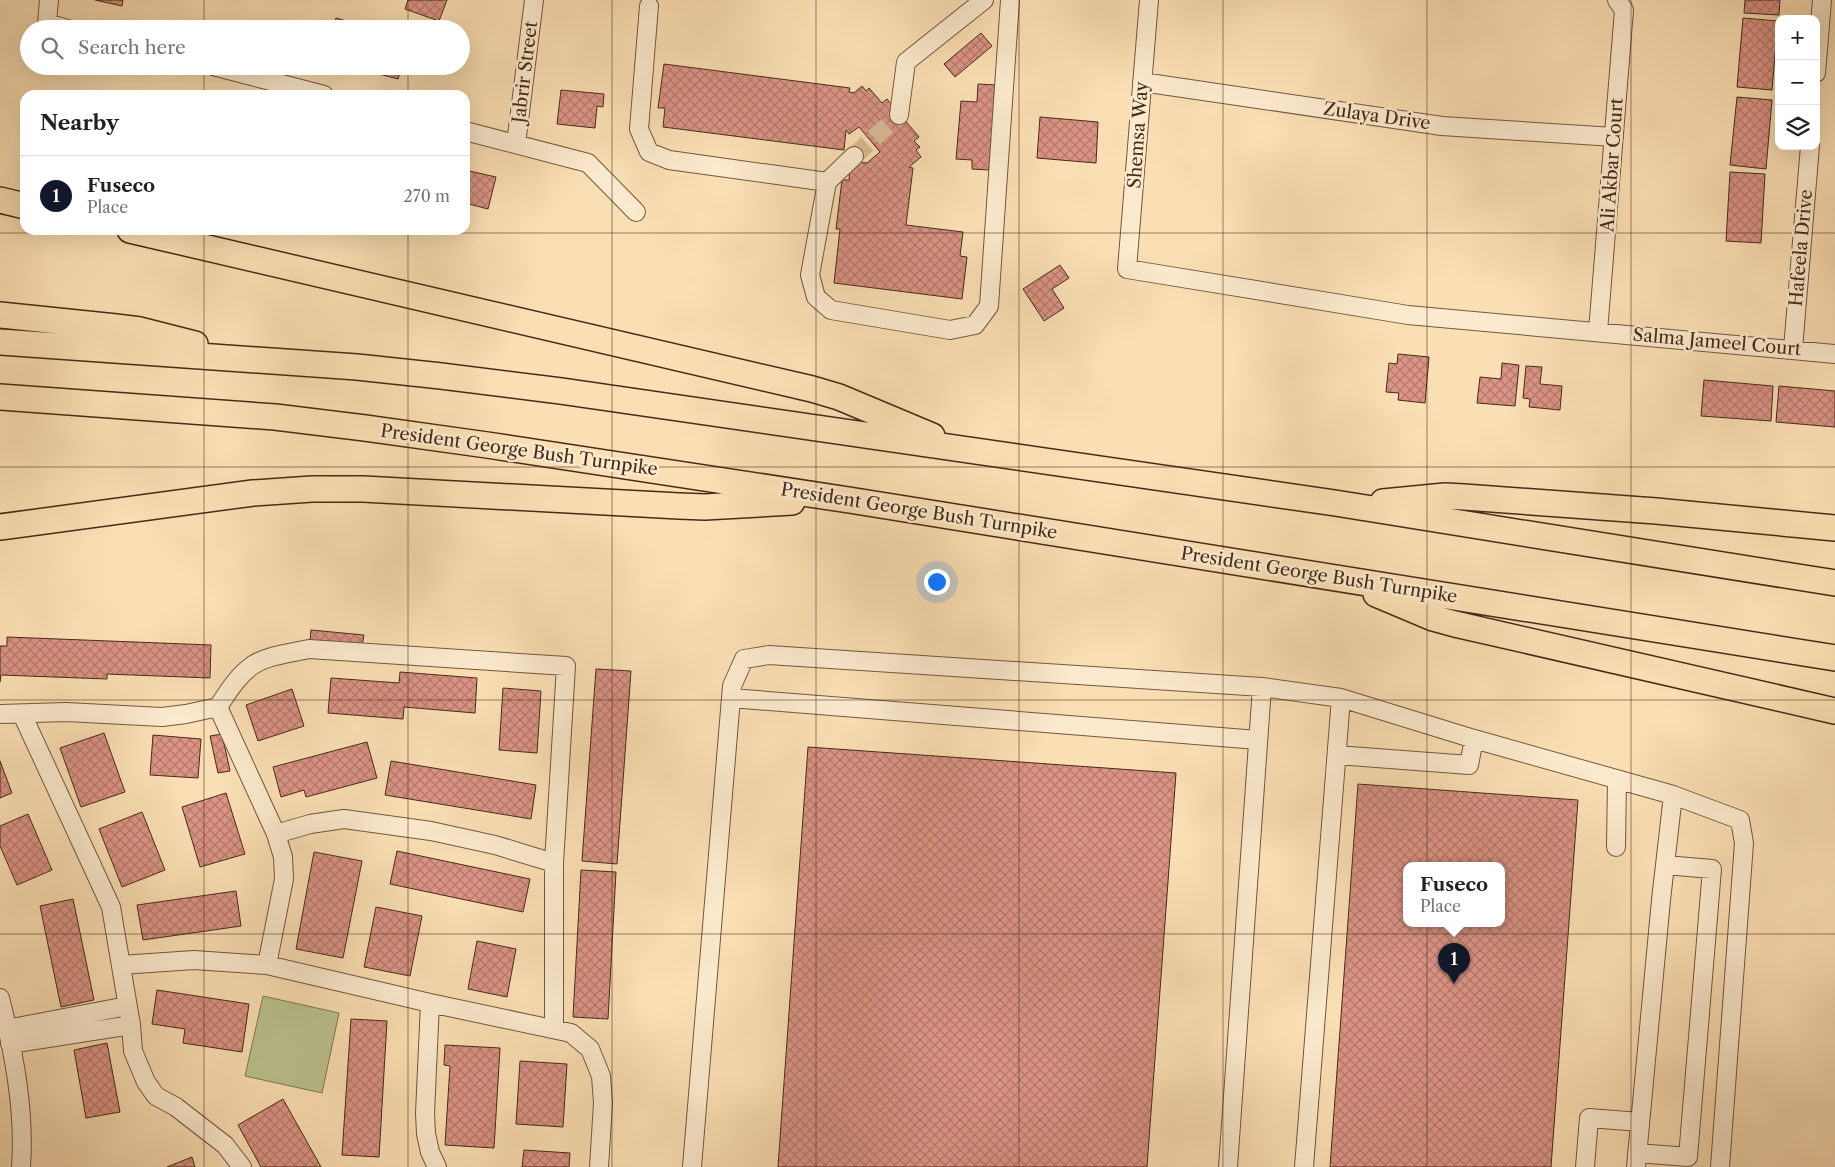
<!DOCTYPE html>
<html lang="en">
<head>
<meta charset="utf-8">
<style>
  body { margin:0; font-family:"Libre Caslon Text",serif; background:#f2f2f2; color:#202124 }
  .controls { position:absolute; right:15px; top:15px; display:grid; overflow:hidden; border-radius:10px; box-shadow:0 5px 20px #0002 }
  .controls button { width:45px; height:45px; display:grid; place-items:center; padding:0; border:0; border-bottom:1px solid #e0e0e0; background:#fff; color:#202124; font:25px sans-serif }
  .you { position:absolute; left:936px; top:581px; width:18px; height:18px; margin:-12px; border:4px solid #fff; border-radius:50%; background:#1a73e8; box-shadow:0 0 0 8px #1a73e833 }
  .badge { display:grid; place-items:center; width:32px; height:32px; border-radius:50%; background:#111827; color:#fff; font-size:16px; font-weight:700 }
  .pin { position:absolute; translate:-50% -41px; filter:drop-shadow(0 1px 2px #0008) }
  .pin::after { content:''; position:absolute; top:26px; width:18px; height:15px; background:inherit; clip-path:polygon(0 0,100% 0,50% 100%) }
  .popup { position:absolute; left:1403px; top:862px; width:102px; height:65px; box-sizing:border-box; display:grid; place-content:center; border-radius:10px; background:#fff; filter:drop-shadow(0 1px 4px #0005); font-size:16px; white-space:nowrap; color:#757577 }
  .popup b { font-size:19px; color:#202124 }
  .popup::after { content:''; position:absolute; left:50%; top:100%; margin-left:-10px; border:10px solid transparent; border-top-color:#fff }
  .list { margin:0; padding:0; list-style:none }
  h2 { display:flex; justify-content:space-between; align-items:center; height:65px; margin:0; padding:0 20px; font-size:21px }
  h2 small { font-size:16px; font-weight:400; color:#757577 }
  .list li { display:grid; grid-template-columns:32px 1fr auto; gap:15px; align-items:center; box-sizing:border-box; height:80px; padding:0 20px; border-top:1px solid #e0e0e0 }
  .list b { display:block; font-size:19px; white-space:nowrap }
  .list p { margin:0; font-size:16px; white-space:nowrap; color:#757577 }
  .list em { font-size:16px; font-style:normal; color:#757577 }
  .icon { flex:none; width:28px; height:28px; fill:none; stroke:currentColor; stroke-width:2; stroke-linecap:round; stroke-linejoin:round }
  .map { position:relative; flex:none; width:1835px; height:1167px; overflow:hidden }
  .search { position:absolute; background:#fff; box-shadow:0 5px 20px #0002; left:20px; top:20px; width:450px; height:55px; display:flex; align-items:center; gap:12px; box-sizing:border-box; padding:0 18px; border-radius:28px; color:#757577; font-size:19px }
  .panel { position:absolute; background:#fff; box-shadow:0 5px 20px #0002; left:20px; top:90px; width:450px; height:145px; border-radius:15px }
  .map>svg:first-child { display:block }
  .park { fill:#bbc28f; stroke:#807653 }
  .building { fill:url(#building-cross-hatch); stroke:#462a17; fill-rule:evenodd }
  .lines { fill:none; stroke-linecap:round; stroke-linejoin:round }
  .minor-tunnel { stroke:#d7bb95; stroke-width:18; stroke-dasharray:18 9; stroke-linecap:butt }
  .minor-casing { stroke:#73573e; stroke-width:20 }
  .highway-casing { stroke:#462a17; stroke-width:28 }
  .minor { stroke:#fceace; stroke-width:18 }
  .highway { stroke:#fbdfb4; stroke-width:25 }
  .grid { fill:none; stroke:#462a17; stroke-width:1; stroke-opacity:0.55 }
  .labels { text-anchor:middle; stroke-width:5; stroke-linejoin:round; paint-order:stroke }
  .street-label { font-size:18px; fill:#462a17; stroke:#fceace }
</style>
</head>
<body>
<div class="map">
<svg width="1835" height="1167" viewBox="0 0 1835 1167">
  <defs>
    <pattern id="building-cross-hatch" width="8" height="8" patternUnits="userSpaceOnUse" patternTransform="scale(1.25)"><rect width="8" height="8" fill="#dc9486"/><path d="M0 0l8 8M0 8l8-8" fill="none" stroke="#b4796d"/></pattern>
  </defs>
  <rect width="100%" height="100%" fill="#fbdfb4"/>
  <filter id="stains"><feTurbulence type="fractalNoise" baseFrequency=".004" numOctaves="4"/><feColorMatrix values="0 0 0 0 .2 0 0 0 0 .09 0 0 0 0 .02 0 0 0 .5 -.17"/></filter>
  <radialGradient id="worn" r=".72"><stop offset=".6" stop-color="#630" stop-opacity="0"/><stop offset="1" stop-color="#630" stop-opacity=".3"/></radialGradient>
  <path class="park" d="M263,996L339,1013L322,1093L245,1076Z"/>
  <path class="building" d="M95,0H123L122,6Z
    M408,0H447L439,21L405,9Z
    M1745,0H1780L1779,15L1744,13Z
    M336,18L370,28L369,29H333Z
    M1743,18L1778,21L1772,90L1737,87Z
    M981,33L992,46L955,77L944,64Z
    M664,64L850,88L849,92L854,93L862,86L866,91L869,88L882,103L887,99L919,137L914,141L920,147L916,150L921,157L909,167L913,168L906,225L963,232L960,256L967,257L962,299L834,283L840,229H836L842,180H849L850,166L856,162L867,163L880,152L859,127L849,134L846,130L844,150L663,127L665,108H658Z
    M365,66H402L398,79L364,70Z
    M978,84L996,85L989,170L972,169V160L956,159L961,101L977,102Z
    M561,90L604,94L603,107L597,106L595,128L557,124Z
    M1737,97L1772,100L1766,169L1730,165Z
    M1040,117L1098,122L1096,163L1037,158Z
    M465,170L496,177L488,209L465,203Z
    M1730,172L1765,174L1761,243L1726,241Z
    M1060,265L1069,278L1052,289L1064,308L1044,321L1023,289Z
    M1398,354L1429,357L1425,403L1398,400L1399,393L1386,392L1389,363L1397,364Z
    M1502,363L1519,365L1515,406L1477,403L1480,377L1501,379Z
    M1526,366L1542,367L1540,384L1562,386L1560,410L1529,407L1530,399L1523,398Z
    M1704,380L1773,386L1771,421L1701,416Z
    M1779,386L1835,391V427L1776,422Z
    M311,630L364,635L362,646L310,641Z
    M7,637L211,645L210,678L107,674V679L1,675L0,682V646H7Z
    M596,669L631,671L617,864L582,861Z
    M400,672L477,678L475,713L404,707L403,719L328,713L331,678L399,683Z
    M503,688L541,691L537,753L499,750Z
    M292,689L304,726L258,741L246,705Z
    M104,733L125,792L81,807L60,748Z
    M222,734L230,771L218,773L210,736Z
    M153,735L201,739L198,778L150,775Z
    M367,742L377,778L306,797L304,790L281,797L273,767Z
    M808,747L1176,773L1147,1167H778Z
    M0,761L12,793L0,798Z
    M391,761L536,785L531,819L385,795Z
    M1358,784L1578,800L1551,1167H1330ZM1406,865H1502V923H1406Z
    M226,793L245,854L200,867L182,807Z
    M142,812L165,870L122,887L99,829Z
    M28,814L52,870L17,885L0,846V826Z
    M397,851L530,879L523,912L390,884Z
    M314,852L362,861L343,958L296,949Z
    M581,870L616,872L608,1019L573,1017Z
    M236,891L241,926L143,940L137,905Z
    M73,899L94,1000L61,1007L40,906Z
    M376,907L422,916L410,976L364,967Z
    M477,941L516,949L507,997L468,989Z
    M157,990L249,1004L242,1052L183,1043L185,1029L152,1024Z
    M351,1019L387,1021L379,1157L342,1155Z
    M107,1043L120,1112L86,1118L74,1050Z
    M445,1045L500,1048L494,1148L445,1145L450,1066L444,1065Z
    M520,1061L567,1064L563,1127L516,1124Z
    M283,1099L321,1167H261L238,1125Z
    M524,1150L570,1153L569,1167H522Z
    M192,1157L195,1167H167Z"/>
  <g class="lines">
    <path class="minor-tunnel" d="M854,156L899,115"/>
    <g class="minor-casing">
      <path id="minor" d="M49,0L47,23L68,29
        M1149,0L1127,269L1408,315L1835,354
        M649,6L639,129L649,152L669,160L827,182
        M213,66L324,95
        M1816,73L1822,0
        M1142,82L1442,126L1614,137
        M899,115L906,62L984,0
        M465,131L588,163L636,212
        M516,144L534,0
        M854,156L827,182L810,275L816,297L831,310L950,330L975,325L989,306L1010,0
        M1598,331L1624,10L1617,0
        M1793,349L1810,146
        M731,698L1258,740
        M0,714L66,712L162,717L186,714L218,707
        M22,714L111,907L131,1025L133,1051L146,1082L156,1096L176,1107L225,1145L242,1167
        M1337,755L1469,765L1474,739
        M276,834L310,824L344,819L431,831L495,845L554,863
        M1616,847L1617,780
        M121,965L194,960L267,965L430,1003L571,1033L590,1049L601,1076L603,1103L599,1167
        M267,965L284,879L283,857L276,834L218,707C228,692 238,675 253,665C269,655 291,653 309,649L566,666L554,863V1028
        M0,998C14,1053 25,1110 21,1167
        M430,1003L425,1113L426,1134L430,1152L437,1167
        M7,1029L127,1006
        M10,1044L131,1025
        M1637,1153L1688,1157L1712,869L1665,865
        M692,1167L732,686L744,659L769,655L1262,687L1341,698
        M1228,1167L1262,687
        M1304,1167L1341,698L1474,739L1673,795L1740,820L1744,843L1720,1167
        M1585,1167L1589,1118L1640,1122
        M1636,1167L1661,900L1673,795"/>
    </g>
    <g class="highway-casing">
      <path id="highway" d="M0,200L25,206
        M130,230L812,389L839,397L932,436
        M0,315L116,327L140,330L195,344
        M0,342L357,367L441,376L561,391L1335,503L1835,583
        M0,397L275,417L365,428L487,445L849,500L1835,658
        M1383,502L1445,496L1464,497L1656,511L1835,528
        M0,527L253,493L312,489H363L679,506L705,507L792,502
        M1376,594L1433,618L1455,624L1835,711"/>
    </g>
    <use href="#minor" class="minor"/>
    <use href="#highway" class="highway"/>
  </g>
  <path class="grid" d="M204,0V29M408,0V29M612,0V1167M816,0V1167M1019,0V1167M1223,0V1167M1427,0V1167M1631,0V1167M204,66V95M408,66V95M204,230V1167M408,230V1167M0,233H1835M0,467H1835M0,700H1835M0,934H1835"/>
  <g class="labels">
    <g class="street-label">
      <text transform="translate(525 72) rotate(-83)" y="6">Jabrir Street</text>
      <text transform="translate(1377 116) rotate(8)" y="6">Zulaya Drive</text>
      <text transform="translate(1138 135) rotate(-86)" y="6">Shemsa Way</text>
      <text transform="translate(1612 165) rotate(-86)" y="6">Ali Akbar Court</text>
      <text transform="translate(1801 248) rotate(-85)" y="6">Hafeela Drive</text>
      <text transform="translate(1717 342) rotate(5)" y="6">Salma Jameel Court</text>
      <text transform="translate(519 450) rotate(8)" y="6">President George Bush Turnpike</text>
      <text transform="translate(919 511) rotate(9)" y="6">President George Bush Turnpike</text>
      <text transform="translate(1319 575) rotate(9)" y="6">President George Bush Turnpike</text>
    </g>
  </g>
  <rect width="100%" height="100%" filter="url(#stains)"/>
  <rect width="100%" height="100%" fill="url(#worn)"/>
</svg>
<div class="controls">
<button>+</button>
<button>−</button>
<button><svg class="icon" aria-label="layers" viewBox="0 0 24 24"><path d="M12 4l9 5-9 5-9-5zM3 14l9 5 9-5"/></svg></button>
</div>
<div class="you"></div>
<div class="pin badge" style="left:1454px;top:984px">1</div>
<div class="popup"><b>Fuseco</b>Place</div>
<div class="search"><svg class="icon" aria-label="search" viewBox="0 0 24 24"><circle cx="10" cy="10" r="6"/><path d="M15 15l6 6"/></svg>Search here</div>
<section class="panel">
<h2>Nearby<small></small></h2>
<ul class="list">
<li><span class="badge">1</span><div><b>Fuseco</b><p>Place</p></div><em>270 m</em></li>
</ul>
</section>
</div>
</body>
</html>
